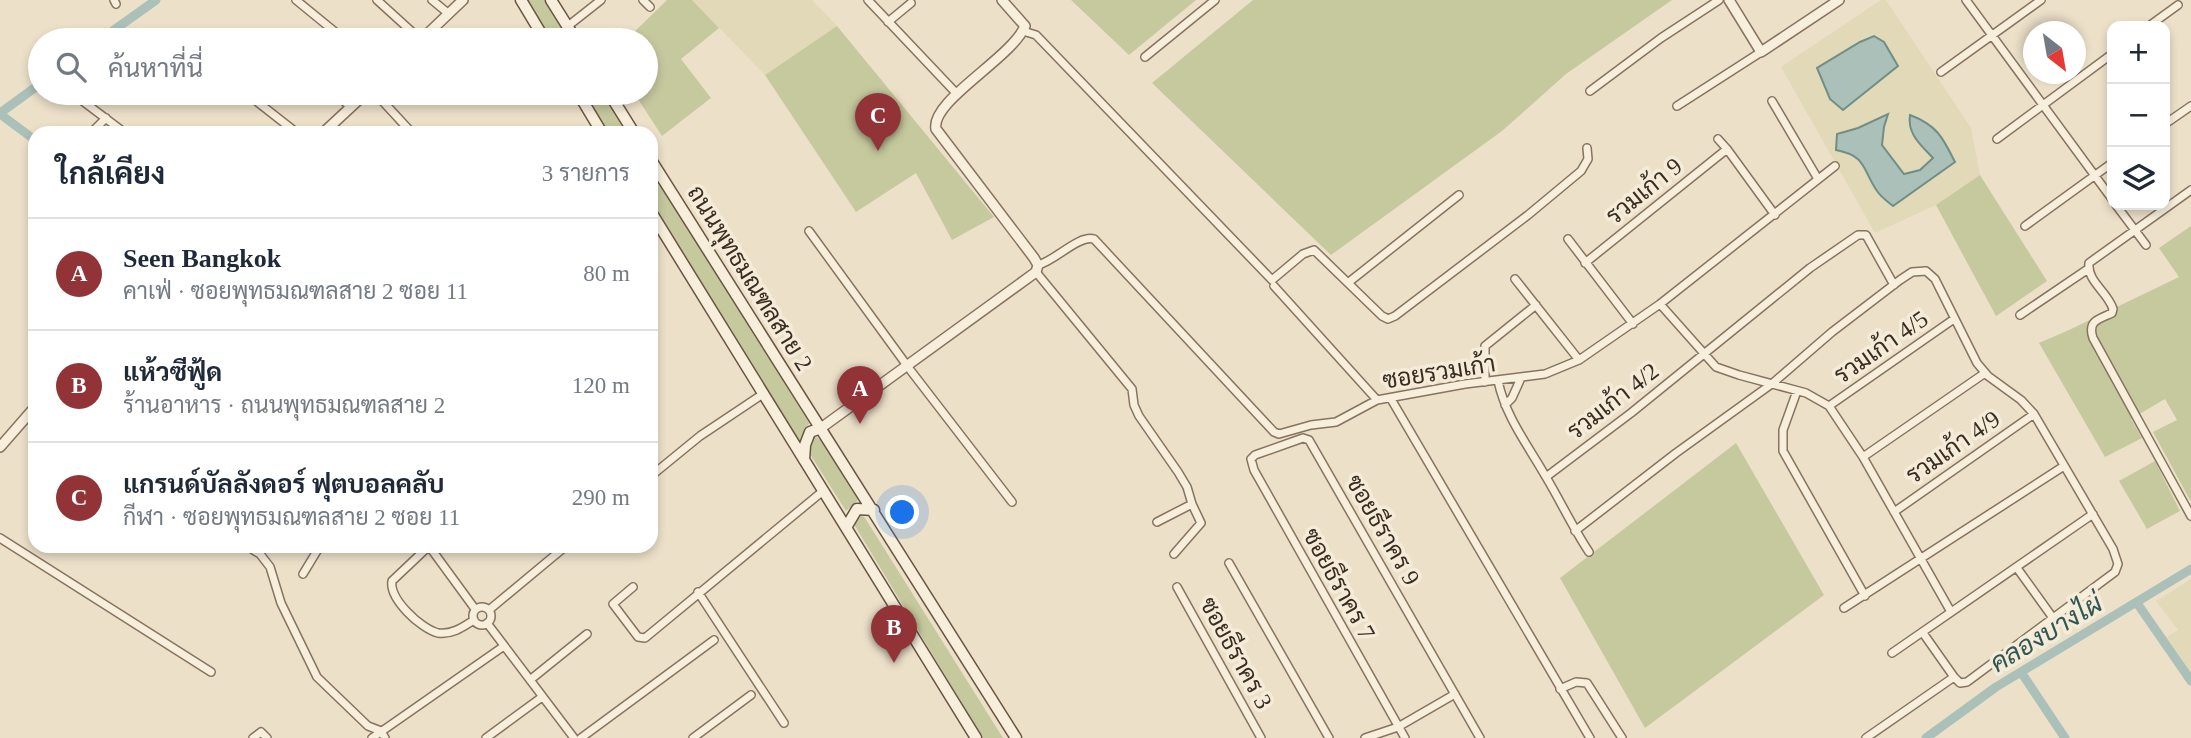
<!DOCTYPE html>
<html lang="th">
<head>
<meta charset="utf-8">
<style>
  body { margin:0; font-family:"Times New Roman",Sarabun,serif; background:#f6f6f7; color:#1f2937 }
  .controls { position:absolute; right:21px; top:21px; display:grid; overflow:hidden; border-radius:14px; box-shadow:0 4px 10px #0003 }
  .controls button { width:63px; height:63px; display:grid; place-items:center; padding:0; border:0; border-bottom:2px solid #e0e1e3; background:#fff; color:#1f2937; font:35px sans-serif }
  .compass { position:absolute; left:2023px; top:21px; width:63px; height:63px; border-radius:50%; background:#fff; box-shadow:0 4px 10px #0003; rotate:149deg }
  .you { position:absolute; left:903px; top:513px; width:24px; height:24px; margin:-18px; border:5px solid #fff; border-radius:50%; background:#1a73e8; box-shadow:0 0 0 10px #1a73e833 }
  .badge { display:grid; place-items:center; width:46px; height:46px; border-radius:50%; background:#923337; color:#fff; font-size:23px; font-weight:700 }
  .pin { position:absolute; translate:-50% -58px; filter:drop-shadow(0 2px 4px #0008) }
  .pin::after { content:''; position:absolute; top:37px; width:24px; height:21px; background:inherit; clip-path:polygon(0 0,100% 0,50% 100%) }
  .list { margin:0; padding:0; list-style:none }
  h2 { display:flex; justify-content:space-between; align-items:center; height:91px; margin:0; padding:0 28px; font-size:30px }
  h2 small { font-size:23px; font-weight:400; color:#747a83 }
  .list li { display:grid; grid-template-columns:46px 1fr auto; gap:21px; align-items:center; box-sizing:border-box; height:112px; padding:0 28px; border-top:2px solid #e0e1e3 }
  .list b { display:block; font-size:26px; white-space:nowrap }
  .list p { margin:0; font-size:23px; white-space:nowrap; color:#747a83 }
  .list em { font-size:23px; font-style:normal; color:#747a83 }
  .icon { flex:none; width:38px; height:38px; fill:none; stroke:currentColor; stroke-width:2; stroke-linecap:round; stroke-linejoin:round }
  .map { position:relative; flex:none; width:2191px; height:738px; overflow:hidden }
  .search { position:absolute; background:#fff; box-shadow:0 4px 10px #0003; left:28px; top:28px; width:630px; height:77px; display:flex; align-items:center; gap:18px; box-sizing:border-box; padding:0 24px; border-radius:38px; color:#747a83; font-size:26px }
  .panel { position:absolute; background:#fff; box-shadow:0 4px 10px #0003; left:28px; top:126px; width:630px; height:427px; border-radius:21px }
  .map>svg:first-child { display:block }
  .farmland { fill:#e1d9b7; fill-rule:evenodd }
  .green { fill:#c6c99e }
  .water { fill:#aac0b9; stroke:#718e86; stroke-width:2 }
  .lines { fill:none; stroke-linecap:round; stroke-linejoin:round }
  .canal { stroke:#aac0b9; stroke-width:9 }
  .minor-casing { stroke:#87735f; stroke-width:10 }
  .tertiary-casing { stroke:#87735f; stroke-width:12 }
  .secondary-casing { stroke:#695442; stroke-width:13 }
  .minor { stroke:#f7eedc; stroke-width:7 }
  .tertiary { stroke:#f7eedc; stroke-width:9 }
  .secondary { stroke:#f7eedc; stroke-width:10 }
  .labels { text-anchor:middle; stroke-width:7; stroke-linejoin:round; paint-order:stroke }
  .street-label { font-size:24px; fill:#392c21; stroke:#f4ebd8 }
  .water-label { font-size:26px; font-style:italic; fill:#325753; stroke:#f4ebd8 }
</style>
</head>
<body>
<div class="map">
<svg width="2191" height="738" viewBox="0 0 2191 738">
  <rect width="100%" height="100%" fill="#ece0c9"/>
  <path class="farmland" d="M692,0H812L837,26L765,75Z
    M1881,0H1886L1971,128L1980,175L1936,205L1875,233L1781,67ZM1874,36L1898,66L1843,110L1817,68L1860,42ZM1887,115L1882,145L1905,174L1920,170L1934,158L1914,135L1909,123L1911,115L1927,121L1943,140L1955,162L1893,206L1877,193L1861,160L1849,153L1837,134L1858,128Z
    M2191,579V674L2167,637L2178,630L2156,601Z"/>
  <path class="green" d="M526,0H546L571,40H550Z
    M667,0H692L719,28L681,59L711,98L662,136L634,93H646V40H626Z
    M1071,0H1196L1129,55Z
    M1253,0H1672L1566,74L1502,131L1331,255L1152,83Z
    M837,26L994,217L952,240L916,173L856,212L765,75Z
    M582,93H604L629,133H607Z
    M651,168L809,423L799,442L651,205Z
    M1980,175L2047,281L1996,316L1936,205Z
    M2191,226V500H2190L2153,432L2177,420L2165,399L2131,419L2142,438L2105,457L2039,343L2069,330L2179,277L2159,248Z
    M814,436L821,440L858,500L846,511L808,451L810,439Z
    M1736,443L1824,595L1645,728L1560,578Z
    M2155,461L2180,511L2147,529L2119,481Z
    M859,513L865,518L1003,738H983L855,526L853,520Z"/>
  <path class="water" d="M1874,36L1884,42L1898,66L1843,110L1830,99L1817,68L1860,42Z
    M1888,114L1884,127L1882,145L1904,174L1920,170L1933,158C1921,145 1907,134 1910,115C1937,125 1943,138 1955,162L1893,206C1888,202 1881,197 1877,191C1862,169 1867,156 1836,150L1837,134L1858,128Z"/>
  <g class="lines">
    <path class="canal" d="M100,40L156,0
      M0,113L40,84
      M0,114L35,140
      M2137,603L2191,681
      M2021,672L2065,738
      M1926,738L1996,687L2191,569"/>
    <g class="minor-casing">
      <path id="minor" d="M114,0L116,4
        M296,0L345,40
        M377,0L421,40
        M432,0L449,14
        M643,0L650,7
        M868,0L957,94
        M1966,0L2112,199
        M888,22L911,3
        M568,26L601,0
        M2149,26L2178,5
        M1023,31L1036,35L1272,280L1303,254L1314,250L1382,316L1388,319L1395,316L1528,215L1581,171L1588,159L1587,148
        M1145,57L1215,0
        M1941,72L2041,0
        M1590,91L1661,38L1719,0
        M72,93L125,133
        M246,93L297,133
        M334,93L351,107
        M375,93L412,133
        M1772,101L1818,179
        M1677,106L1761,52
        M2165,124L2191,106
        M91,133L106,118
        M1718,139L1727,149
        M1997,139L2112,54
        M2191,190L2089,263C2087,282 2108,292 2113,309L2112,313C2100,319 2087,320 2093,338L2191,516
        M2116,205L2146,245
        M2025,226L2112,163
        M809,231L911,371L1012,502
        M1568,239L1633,324
        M1585,263L1727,149L1775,215
        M1038,265C1055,261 1078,235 1094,239L1274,432L1279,434L1311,425L1336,422L1377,400L1465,384L1545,374L1579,360L1660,304L1835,166
        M1036,272L1132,389L1134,405L1139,416L1178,472L1187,487L1192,504L1157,522
        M1515,279L1579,360
        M1349,282L1459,195
        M1274,286L1377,400
        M1660,304L1716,367L1739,375L1806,393L1829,406L1863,457L1951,612
        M2020,315L2088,269
        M651,350L652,349
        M1498,381C1506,418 1528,445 1546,477C1561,502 1573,528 1589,552
        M1485,382V346L1536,305
        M1797,391L1783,430V451L1865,596
        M1391,399L1590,738
        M1505,405L1512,398L1521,378
        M1829,406L1954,319
        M1863,457L1985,373
        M651,476L700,436L763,394
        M1546,477L1631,413L1810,268L1858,235H1866L1894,285
        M1894,512L2034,414
        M1575,531L1676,453L1773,383L1832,332L1900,280L1912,272L1926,271L1935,279L1977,363L1988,376L2021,400L2034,414L2113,549L2118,564L2115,572L1967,682L1960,683L1954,677
        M0,538L211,672
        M247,546L260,554L270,567L281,603L317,677L368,726L381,731L385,738
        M429,546L392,581C389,599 421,629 438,633C452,635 463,627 474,620
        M429,546L475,609
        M1174,554L1201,523L1192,504
        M1229,563L1329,738
        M2017,568L2053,618
        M303,574L320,546
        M633,587L613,604L638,637L645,638L823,491
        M1177,587L1261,738
        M698,592L784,723
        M473 616a9 9 0 1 1 18 0a9 9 0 1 1-18 0Z
        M1844,608L2064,466
        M489,610L566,546
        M487,623L574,738
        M1892,653L2093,514
        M530,680L587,634
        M1560,689L1576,682L1587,683L1622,738
        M253,738L261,732L267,738
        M372,738L504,646
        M486,738L542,697
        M581,738L714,640
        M693,738L751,695
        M1365,738L1398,727L1455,694
        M1405,738L1254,470L1251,459L1255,455L1303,438L1309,440L1480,738
        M1866,738L1954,677L1923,633"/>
    </g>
    <g class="tertiary-casing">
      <path id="tertiary" d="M1729,0L1761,52L1839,0
        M421,40L463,0
        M323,133L366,93
        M821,428L1036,272L1038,265L1034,258L936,129C930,101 1012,58 1025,26L1002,0
        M0,447L35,407"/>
    </g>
    <g class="secondary-casing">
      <path id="secondary" d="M521,0L545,40
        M551,0L576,40
        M578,93L602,133
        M609,93L634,133
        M651,160L1016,738
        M651,212L976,738
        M804,460L805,445L810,432L821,428
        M847,526L857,509L874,510"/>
    </g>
    <use href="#minor" class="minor"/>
    <use href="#tertiary" class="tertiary"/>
    <use href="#secondary" class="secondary"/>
  </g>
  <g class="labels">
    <g class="street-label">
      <text transform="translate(1644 191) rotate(-39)" y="8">รวมเก้า 9</text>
      <text transform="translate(750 278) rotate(58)" y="8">ถนนพุทธมณฑลสาย 2</text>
      <text transform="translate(1881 347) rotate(-35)" y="8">รวมเก้า 4/5</text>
      <text transform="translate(1439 372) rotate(-9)" y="8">ซอยรวมเก้า</text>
      <text transform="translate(1613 401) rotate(-38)" y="8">รวมเก้า 4/2</text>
      <text transform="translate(1953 447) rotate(-35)" y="8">รวมเก้า 4/9</text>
      <text transform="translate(1383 530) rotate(60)" y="8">ซอยธีราคร 9</text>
      <text transform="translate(1339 584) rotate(61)" y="8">ซอยธีราคร 7</text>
      <text transform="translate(1236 653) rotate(61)" y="8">ซอยธีราคร 3</text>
    </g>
    <g class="water-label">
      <text transform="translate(2046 633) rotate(-31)" y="9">คลองบางไผ่</text>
    </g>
  </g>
</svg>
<div class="controls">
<button>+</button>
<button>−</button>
<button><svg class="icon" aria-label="layers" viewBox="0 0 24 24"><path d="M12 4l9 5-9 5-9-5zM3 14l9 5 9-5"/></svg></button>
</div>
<svg class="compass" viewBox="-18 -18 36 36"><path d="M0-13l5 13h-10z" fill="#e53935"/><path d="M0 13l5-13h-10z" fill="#747a83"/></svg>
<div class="you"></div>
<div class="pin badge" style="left:860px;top:424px">A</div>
<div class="pin badge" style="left:894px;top:663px">B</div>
<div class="pin badge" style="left:878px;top:151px">C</div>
<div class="search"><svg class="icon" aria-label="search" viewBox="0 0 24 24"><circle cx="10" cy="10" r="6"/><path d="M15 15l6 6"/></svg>ค้นหาที่นี่</div>
<section class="panel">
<h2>ใกล้เคียง<small>3 รายการ</small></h2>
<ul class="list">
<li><span class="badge">A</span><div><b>Seen Bangkok</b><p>คาเฟ่ · ซอยพุทธมณฑลสาย 2 ซอย 11</p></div><em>80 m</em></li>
<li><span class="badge">B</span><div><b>แห้วซีฟู้ด</b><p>ร้านอาหาร · ถนนพุทธมณฑลสาย 2</p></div><em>120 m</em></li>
<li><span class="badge">C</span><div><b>แกรนด์บัลลังดอร์ ฟุตบอลคลับ</b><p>กีฬา · ซอยพุทธมณฑลสาย 2 ซอย 11</p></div><em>290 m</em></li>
</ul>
</section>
</div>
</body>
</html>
